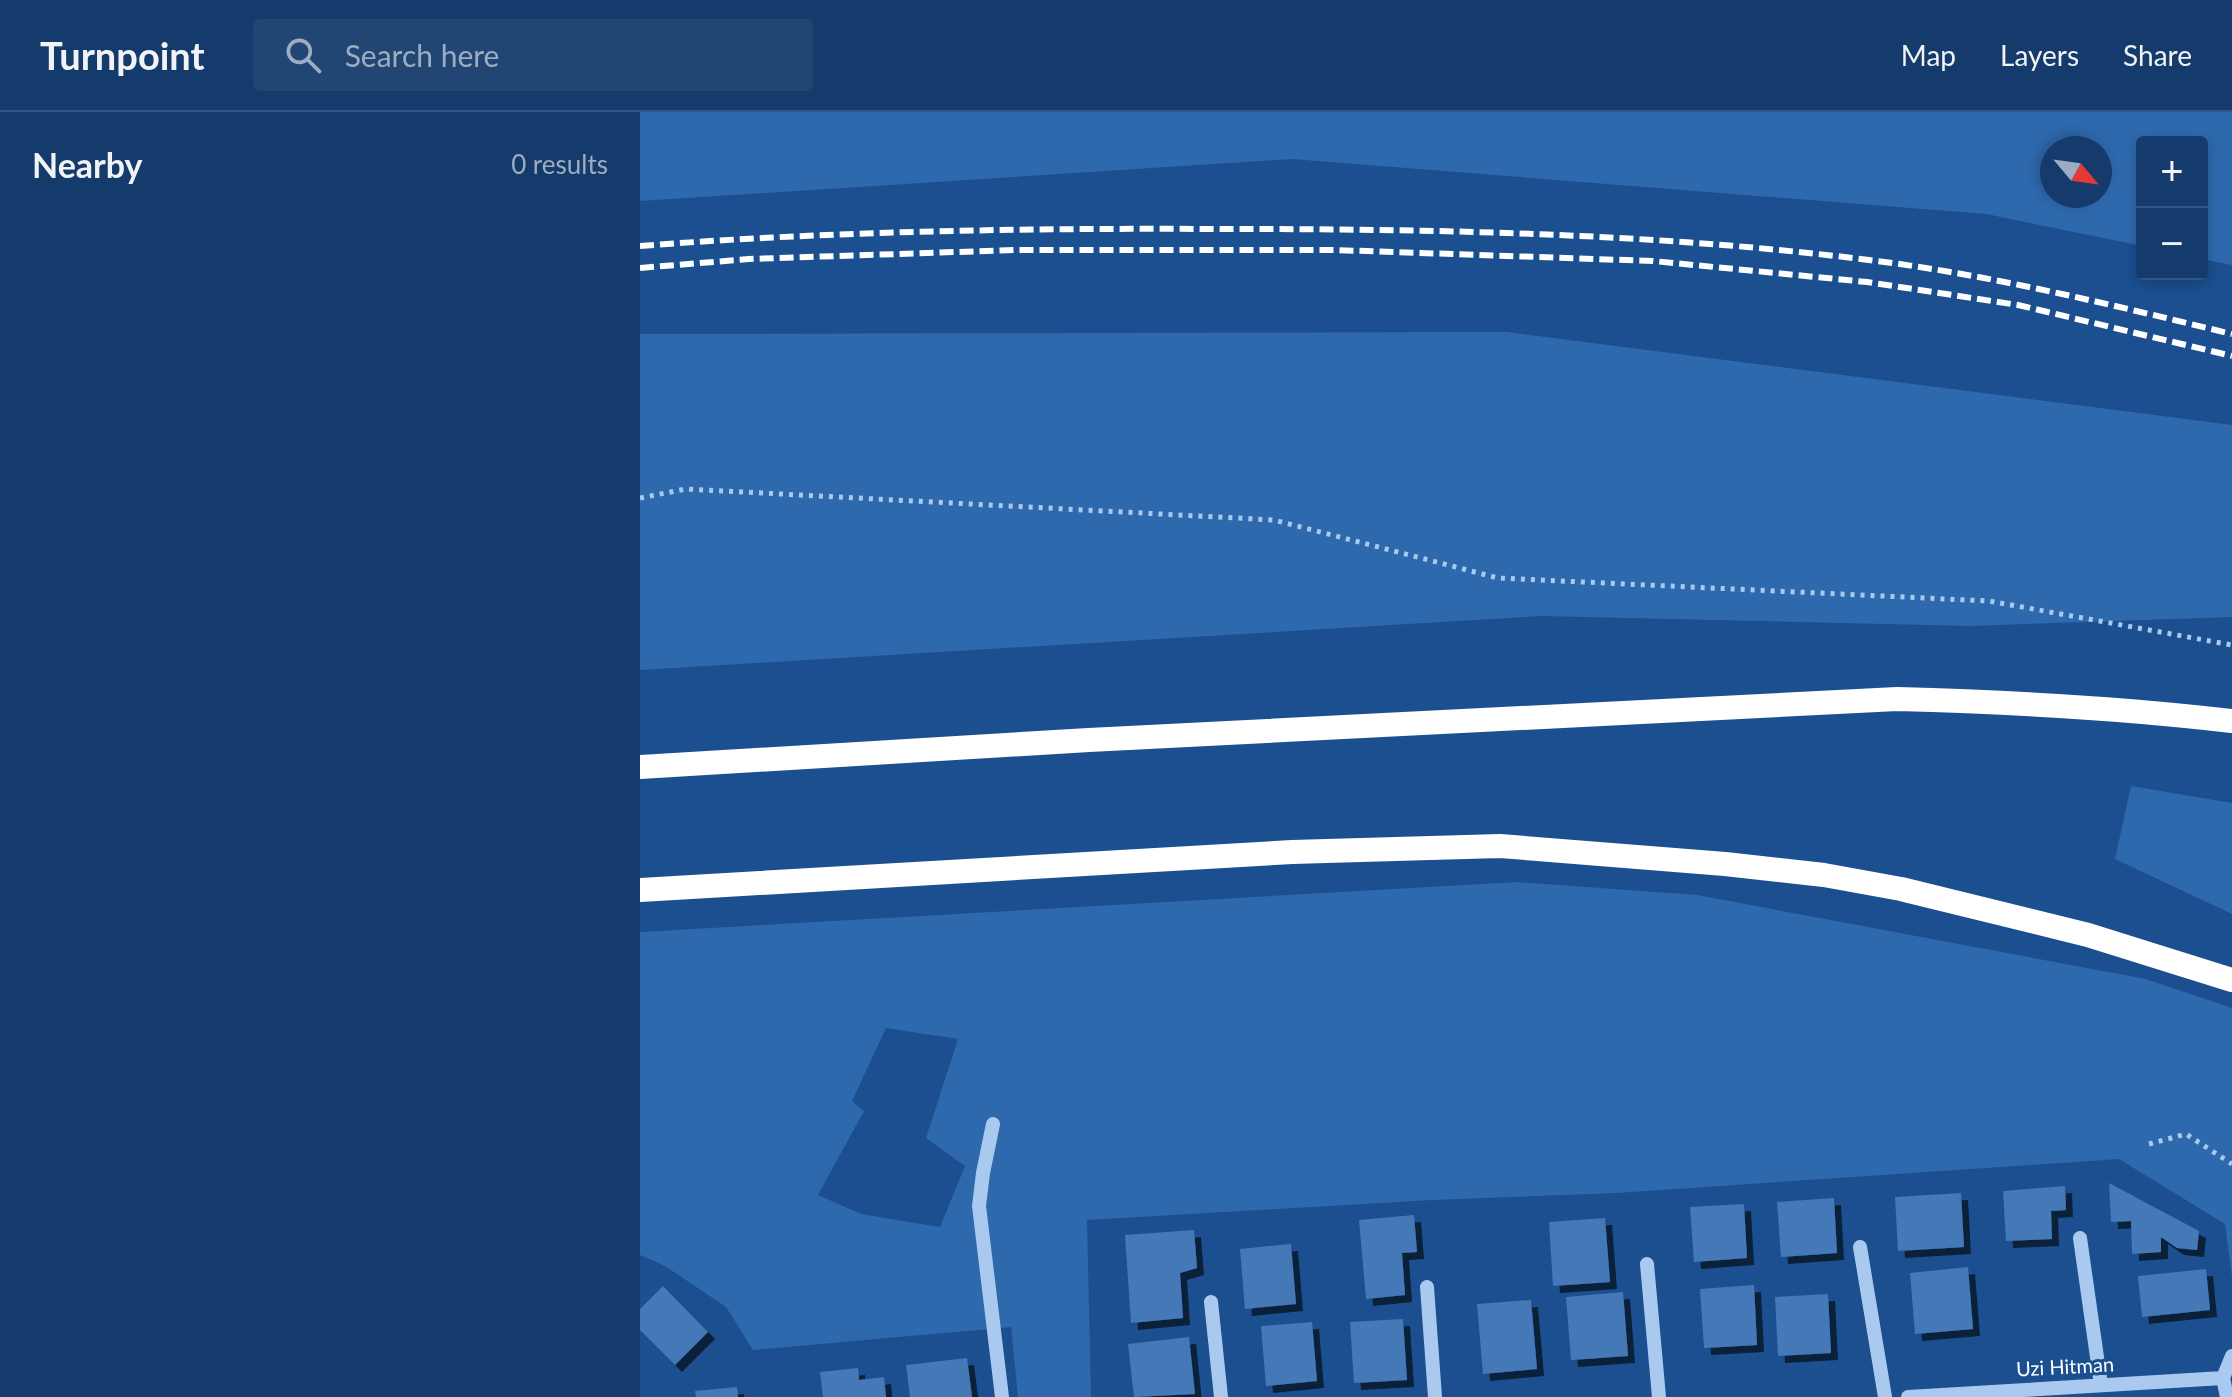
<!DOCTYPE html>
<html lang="en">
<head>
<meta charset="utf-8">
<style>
  body { margin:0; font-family:Lato,sans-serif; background:#214673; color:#f1f3f6 }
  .controls { position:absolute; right:24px; top:24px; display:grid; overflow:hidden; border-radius:8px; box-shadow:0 4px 12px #0003 }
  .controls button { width:72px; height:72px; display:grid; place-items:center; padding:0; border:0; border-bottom:2px solid #33557e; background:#143b6b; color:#f1f3f6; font:40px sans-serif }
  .compass { position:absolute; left:1400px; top:24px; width:72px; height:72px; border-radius:50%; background:#143b6b; box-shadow:0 4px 12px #0003; rotate:119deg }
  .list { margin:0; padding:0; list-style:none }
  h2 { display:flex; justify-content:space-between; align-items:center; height:104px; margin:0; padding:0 32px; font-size:34px }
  h2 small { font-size:26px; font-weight:400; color:#9dadc1 }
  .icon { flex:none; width:44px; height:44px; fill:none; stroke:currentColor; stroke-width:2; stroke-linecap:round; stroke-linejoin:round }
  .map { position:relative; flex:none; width:1592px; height:1285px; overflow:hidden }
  header { display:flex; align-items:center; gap:48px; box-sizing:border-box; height:112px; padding:0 40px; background:#143b6b; border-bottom:2px solid #33557e }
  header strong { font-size:38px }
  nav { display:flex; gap:44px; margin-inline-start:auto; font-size:28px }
  .search { width:560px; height:72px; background:#214673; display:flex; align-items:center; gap:20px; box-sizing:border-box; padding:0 28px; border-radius:8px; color:#9dadc1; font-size:30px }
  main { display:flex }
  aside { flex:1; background:#143b6b }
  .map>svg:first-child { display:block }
  .green { fill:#2e69ad; fill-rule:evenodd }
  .building { fill:#4478b7; filter:url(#shadow) }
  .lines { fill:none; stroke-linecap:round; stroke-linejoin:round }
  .path { stroke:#a9c9ee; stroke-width:5; stroke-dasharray:4 6; stroke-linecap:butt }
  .minor { stroke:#a9c9ee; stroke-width:14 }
  .highway { stroke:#fff; stroke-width:24 }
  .rail { stroke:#fff; stroke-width:6; stroke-dasharray:14 6; stroke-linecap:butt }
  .labels { text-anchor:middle; stroke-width:6; stroke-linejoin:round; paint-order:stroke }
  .street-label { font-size:20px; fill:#fff; stroke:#1b4f8f }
</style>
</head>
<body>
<header>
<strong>Turnpoint</strong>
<div class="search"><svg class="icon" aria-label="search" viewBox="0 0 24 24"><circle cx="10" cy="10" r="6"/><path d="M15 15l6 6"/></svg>Search here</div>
<nav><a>Map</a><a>Layers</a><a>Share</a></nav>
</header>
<main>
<aside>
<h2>Nearby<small>0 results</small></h2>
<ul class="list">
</ul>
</aside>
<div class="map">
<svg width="1592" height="1285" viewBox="0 0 1592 1285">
  <defs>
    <filter id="shadow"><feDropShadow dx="7" dy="7" stdDeviation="0" flood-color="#0009"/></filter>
  </defs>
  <rect width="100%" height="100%" fill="#1b4f8f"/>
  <path class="green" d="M0,0H1592V153L1562,147V30H1502V134L1346,102L652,47L0,89ZM1460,36V84H1412V36Z
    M867,220L1592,313V505L1330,514L902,504L0,558V222Z
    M1491,674L1592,691V802L1475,747Z
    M877,770L1057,783L1506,867L1592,896V1165L1585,1112L1479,1047L977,1081L792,1088L447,1108L451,1285H378L371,1215L113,1238L86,1195L25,1154L0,1143V820ZM246,916L318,927L286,1026L325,1054L300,1115L221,1102L178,1083L224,999L212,989Z"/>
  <path class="building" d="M1469,1071L1559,1119L1557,1138L1537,1136L1521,1125V1140L1492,1142L1491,1109L1471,1110Z
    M1425,1074L1426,1098L1411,1099L1412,1127L1366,1129L1363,1079Z
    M1321,1081L1324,1135L1258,1139L1255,1085Z
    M1194,1086L1197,1141L1141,1145L1137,1090Z
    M1104,1092L1107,1146L1054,1150L1050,1095Z
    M774,1103L777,1140L762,1141L765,1183L726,1187L719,1108Z
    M965,1106L970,1170L913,1174L909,1110Z
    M554,1118L557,1156L540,1161L543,1206L491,1211L485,1123Z
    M651,1132L656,1192L605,1197L600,1137Z
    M1328,1155L1333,1217L1275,1222L1270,1161Z
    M1566,1157L1570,1198L1502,1205L1498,1164Z
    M1114,1173L1117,1233L1064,1236L1060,1177Z
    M23,1174L68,1220L35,1253L0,1218V1197Z
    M983,1180L988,1244L931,1248L926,1185Z
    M1188,1182L1191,1241L1138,1244L1135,1185Z
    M891,1188L897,1257L843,1262L837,1192Z
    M763,1207L767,1268L714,1271L710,1210Z
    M672,1210L677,1269L626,1274L621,1214Z
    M549,1225L555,1282L494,1285L488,1232Z
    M327,1246L332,1285H270L266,1253Z
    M218,1256L219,1268L244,1265L246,1285H183L180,1260Z
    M97,1275L98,1285H56L55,1279Z"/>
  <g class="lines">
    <path class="path" d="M0,386L46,377L634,408L858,466L1349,489L1592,533
      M1509,1032L1546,1022L1592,1052"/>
    <path class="minor" d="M353,1012L343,1061L339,1094L362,1285
      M1440,1126L1461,1273
      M1220,1135L1245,1285
      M1007,1152L1019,1285
      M787,1175L795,1285
      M571,1190L581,1285
      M1268,1285L1583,1266
      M1587,1285L1583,1266L1592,1244"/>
    <path class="highway" d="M0,655L449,628L1257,587C1369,590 1480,596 1592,609
      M0,778L652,740L860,734L1085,752L1184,763L1261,777L1448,823L1592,868"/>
    <path class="rail" d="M0,134C193,119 386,116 579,117C795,117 1014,121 1229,148C1352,163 1472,193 1592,222
      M0,156L109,147L376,138H695L1013,149L1227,170L1378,193L1592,244"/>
  </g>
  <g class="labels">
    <g class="street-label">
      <text transform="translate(1425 1255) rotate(-3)" y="7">Uzi Hitman</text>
    </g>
  </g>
</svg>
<div class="controls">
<button>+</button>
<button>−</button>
</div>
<svg class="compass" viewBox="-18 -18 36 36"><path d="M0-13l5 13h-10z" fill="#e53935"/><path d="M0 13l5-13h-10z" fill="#9dadc1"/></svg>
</div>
</main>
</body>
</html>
